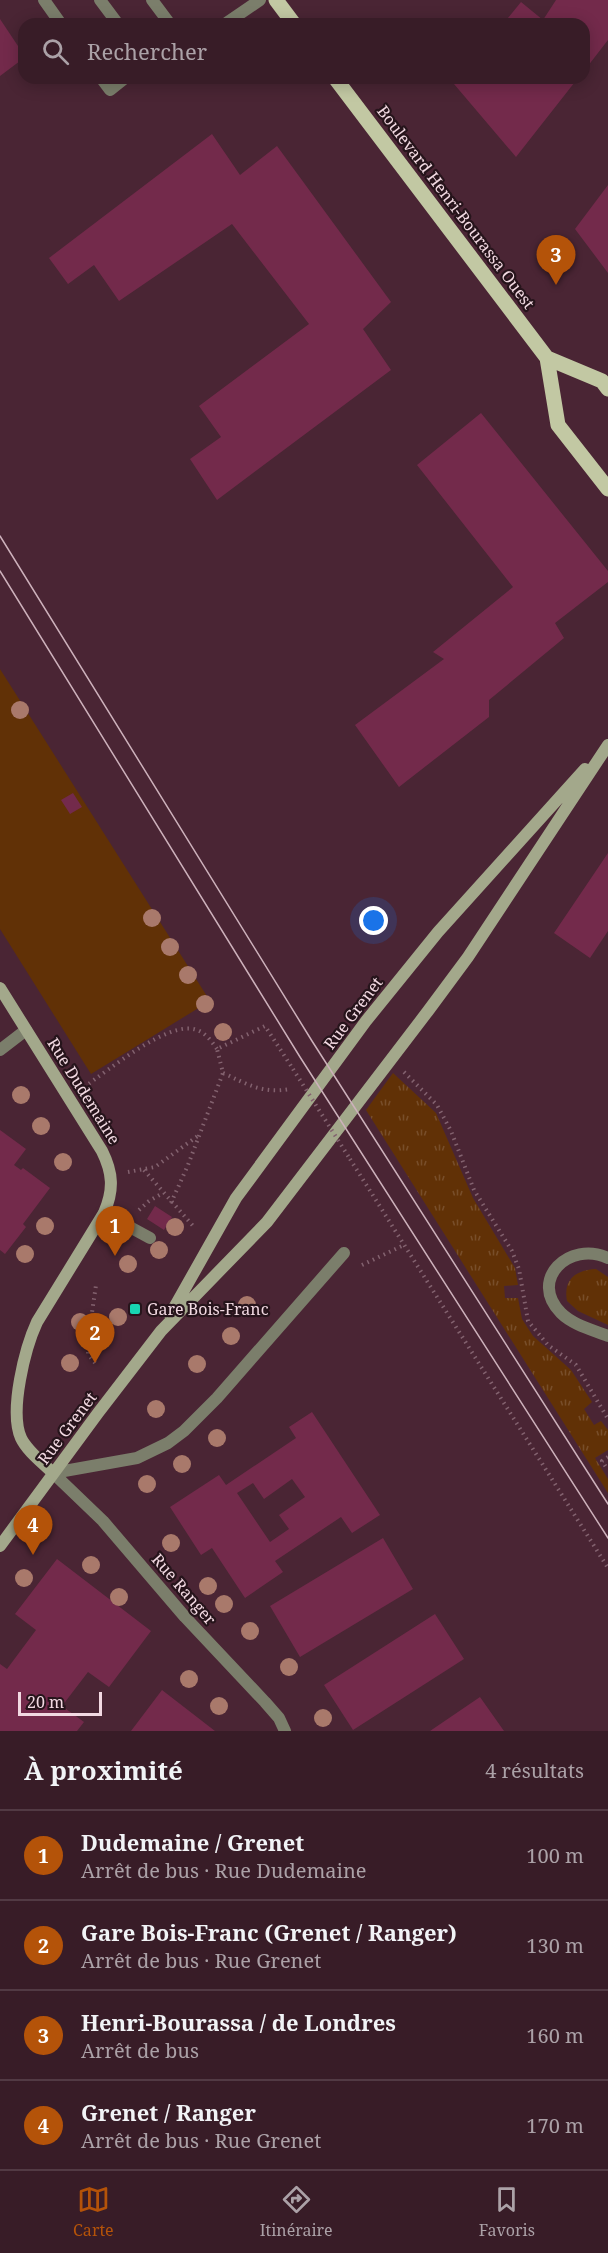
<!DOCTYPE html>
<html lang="fr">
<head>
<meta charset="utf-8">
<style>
  body { margin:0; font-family:"Noto Serif",serif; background:#432933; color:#f1f3f6 }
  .scale { position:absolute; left:18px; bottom:15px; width:84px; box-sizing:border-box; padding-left:6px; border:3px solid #f2d9e2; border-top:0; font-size:16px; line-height:21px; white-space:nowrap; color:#f2d9e2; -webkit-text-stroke:4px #26141b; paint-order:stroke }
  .you { position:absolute; left:374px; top:921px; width:21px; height:21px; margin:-15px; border:4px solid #fff; border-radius:50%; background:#1a73e8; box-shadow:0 0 0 9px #1a73e833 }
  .badge { display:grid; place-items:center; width:39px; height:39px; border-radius:50%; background:#b45309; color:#fff; font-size:20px; font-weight:700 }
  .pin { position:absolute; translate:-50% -50px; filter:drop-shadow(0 2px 3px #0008) }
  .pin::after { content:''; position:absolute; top:32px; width:21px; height:18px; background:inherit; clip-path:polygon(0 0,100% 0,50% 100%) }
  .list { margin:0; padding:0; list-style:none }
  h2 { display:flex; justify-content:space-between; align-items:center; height:78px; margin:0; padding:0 24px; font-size:26px }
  h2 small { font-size:20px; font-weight:400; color:#aba1a7 }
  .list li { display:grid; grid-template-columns:39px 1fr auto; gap:18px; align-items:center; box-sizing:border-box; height:90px; padding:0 24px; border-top:2px solid #523a44 }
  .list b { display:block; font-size:22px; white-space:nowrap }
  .list p { margin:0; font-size:20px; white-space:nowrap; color:#aba1a7 }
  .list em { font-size:20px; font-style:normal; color:#aba1a7 }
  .icon { flex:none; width:33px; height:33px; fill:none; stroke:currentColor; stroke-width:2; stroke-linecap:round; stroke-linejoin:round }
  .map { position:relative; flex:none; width:608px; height:1731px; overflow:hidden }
  .search { position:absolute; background:#381c27; box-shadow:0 3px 15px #0003; left:18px; right:18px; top:18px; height:66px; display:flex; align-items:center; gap:15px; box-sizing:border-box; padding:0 21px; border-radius:18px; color:#aba1a7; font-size:22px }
  .sheet { height:438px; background:#381c27 }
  nav { display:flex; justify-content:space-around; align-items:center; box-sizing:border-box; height:84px; border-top:2px solid #523a44; background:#381c27; font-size:16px; color:#aba1a7 }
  nav a { display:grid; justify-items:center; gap:3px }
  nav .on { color:#b45309 }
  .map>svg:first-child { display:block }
  .grass { fill:url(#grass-tufts) }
  .garden { fill:#613106 }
  .building { fill:#732a4b; fill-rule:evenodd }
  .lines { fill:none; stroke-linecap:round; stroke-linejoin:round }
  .path { stroke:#83626f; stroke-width:4; stroke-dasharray:1.5 4.5; stroke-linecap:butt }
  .lane { stroke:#7b7e6b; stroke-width:12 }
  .street { stroke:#7b7e6b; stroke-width:12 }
  .secondary { stroke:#a3a88b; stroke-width:12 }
  .primary { stroke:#c2c8a3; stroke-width:15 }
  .tram { stroke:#cdb1bb; stroke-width:1.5 }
  .path-bridge { stroke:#83626f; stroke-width:4; stroke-dasharray:1.5 4.5; stroke-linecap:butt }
  .tree { fill:#a9796b }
  .poi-dot { fill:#18d5b2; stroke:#26141b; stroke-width:2 }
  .labels { text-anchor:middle; stroke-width:4.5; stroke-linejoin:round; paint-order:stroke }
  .street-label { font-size:16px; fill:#f2d9e2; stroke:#26141b }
  .poi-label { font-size:16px; fill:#f2d9e2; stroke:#26141b; text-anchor:start }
</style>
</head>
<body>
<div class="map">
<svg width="608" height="1731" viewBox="0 0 608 1731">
  <defs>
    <pattern id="grass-tufts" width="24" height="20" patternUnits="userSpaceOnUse" patternTransform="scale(1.5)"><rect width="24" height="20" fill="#613106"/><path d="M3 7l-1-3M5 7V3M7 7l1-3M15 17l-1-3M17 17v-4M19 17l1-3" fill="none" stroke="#784e2a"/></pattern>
  </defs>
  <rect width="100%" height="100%" fill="#4a2534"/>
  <path class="grass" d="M393,1073L436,1113L473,1198L515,1268L518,1285L504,1286L505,1298H518L522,1319L533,1336L571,1370L592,1402L584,1409L594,1425L601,1421L608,1430V1450L595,1458L608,1479V1493L366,1110Z
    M596,1269L608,1277V1325L578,1311L567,1301C563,1280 575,1270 596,1269Z"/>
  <path class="garden" d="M0,669L210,1001L91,1074L0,929Z"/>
  <path class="building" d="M556,0H608V40L584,71V24H503L521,2L543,20Z
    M0,19L24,55V58L0,76Z
    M458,78H578L516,157L454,84Z
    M212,134L240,175L277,146L391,302L363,329L391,370L217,500L190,459L221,437L199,406L309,324L232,224L119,301L94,265L68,284L49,258Z
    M608,185V273L575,229Z
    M481,413L608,571V582L555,623L564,638L489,700V717L399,787L355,725L444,659L433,652L513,587L417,465Z
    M73,793L82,807L70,814L61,800Z
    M608,853V931L590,958L554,933Z
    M0,1130L26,1149L14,1165L21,1170L23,1168L50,1188L23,1224L26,1227L5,1254L0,1250Z
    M155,1206L172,1217L164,1230L147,1219Z
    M312,1412L380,1515L352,1533L341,1517L275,1561L283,1572L245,1598L212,1548L201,1555L170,1507L219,1475L226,1485L296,1438L289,1427ZM292,1479L305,1497L279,1515L289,1529L270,1542L237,1493L253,1483L264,1499Z
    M383,1538L413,1589L300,1657L270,1606Z
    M57,1559L151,1631L109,1687L88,1672L62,1706L84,1722L77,1731H0V1664L7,1669L36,1630L15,1614Z
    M435,1614L464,1659L353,1730L324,1685Z
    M162,1690L215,1731H131Z
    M480,1697L504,1731H430Z"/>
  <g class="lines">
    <path class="path" d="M404,1072L437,1105L451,1131L474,1190L512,1251L519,1269L528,1321L548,1345L576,1365L608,1419
      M223,1073C247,1084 262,1094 290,1089
      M84,1087C108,1071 169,1019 197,1030C206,1033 212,1042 217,1049
      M350,1159L608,1568
      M144,1170L194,1227
      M128,1172L155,1167L199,1135
      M171,1203L188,1165L223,1073L217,1049L265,1026L293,1069
      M139,1210L149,1201L163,1193
      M362,1265L404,1245
      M95,1363L88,1354V1340L96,1285
      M608,1457L602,1461L608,1470"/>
    <path class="lane" d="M44,0L61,24
      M100,0L118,24
      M152,0L170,24
      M225,24L260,0
      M101,78L110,90L125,78
      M104,1213L150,1238
      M608,1258C569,1240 528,1280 561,1313C573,1325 593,1330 608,1336
      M53,1473L137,1458L168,1443L184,1431L217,1398L344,1253"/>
    <path class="street" d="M0,1050L26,1030
      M53,1473L103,1521L185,1617L265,1702L279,1718L285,1731"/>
    <path class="secondary" d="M0,988L102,1151C113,1173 114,1190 104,1213L37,1322C25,1348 9,1411 21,1438C27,1451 43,1463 53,1473
      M170,1315L236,1198L366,1021L438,932L585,769
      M0,1546L98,1413L161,1331L267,1222L428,1011L468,957L608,745"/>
    <path class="primary" d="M276,0L294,24
      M335,78L547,358L558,425L608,489
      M547,358L602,381L608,389"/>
    <path class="tram" d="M0,536L312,1041L608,1504
      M0,571L300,1057L608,1538"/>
    <path class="path-bridge" d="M293,1069L350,1159"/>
  </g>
  <g class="tree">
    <circle cx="20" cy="710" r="9"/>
    <circle cx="152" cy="918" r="9"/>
    <circle cx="170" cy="947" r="9"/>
    <circle cx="188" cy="975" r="9"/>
    <circle cx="205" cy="1004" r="9"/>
    <circle cx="223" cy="1032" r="9"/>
    <circle cx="21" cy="1095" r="9"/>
    <circle cx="41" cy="1126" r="9"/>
    <circle cx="63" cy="1162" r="9"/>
    <circle cx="45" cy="1226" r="9"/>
    <circle cx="175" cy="1227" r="9"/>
    <circle cx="159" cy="1250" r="9"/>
    <circle cx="25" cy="1254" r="9"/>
    <circle cx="128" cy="1264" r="9"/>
    <circle cx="247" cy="1305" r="9"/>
    <circle cx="118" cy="1317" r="9"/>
    <circle cx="80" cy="1322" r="9"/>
    <circle cx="231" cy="1336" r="9"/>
    <circle cx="70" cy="1363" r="9"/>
    <circle cx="197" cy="1364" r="9"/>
    <circle cx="156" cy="1409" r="9"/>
    <circle cx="217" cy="1438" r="9"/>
    <circle cx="182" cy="1464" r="9"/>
    <circle cx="147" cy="1484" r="9"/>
    <circle cx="171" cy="1543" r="9"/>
    <circle cx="91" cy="1565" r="9"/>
    <circle cx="24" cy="1578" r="9"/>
    <circle cx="208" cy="1586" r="9"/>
    <circle cx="119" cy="1597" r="9"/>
    <circle cx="224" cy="1604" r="9"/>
    <circle cx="250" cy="1631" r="9"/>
    <circle cx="289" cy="1667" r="9"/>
    <circle cx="189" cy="1679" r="9"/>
    <circle cx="219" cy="1706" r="9"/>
    <circle cx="323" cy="1718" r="9"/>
  </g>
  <rect class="poi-dot" x="129" y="1303" width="12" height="12" rx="3"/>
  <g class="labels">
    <g class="street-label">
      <text transform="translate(456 207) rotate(53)" y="6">Boulevard Henri-Bourassa Ouest</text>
      <text transform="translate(353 1013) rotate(-53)" y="6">Rue Grenet</text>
      <text transform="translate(84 1091) rotate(58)" y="6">Rue Dudemaine</text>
      <text transform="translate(67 1428) rotate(-53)" y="6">Rue Grenet</text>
      <text transform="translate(184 1589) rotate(49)" y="6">Rue Ranger</text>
    </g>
    <g class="poi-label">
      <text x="147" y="1315">Gare Bois-Franc</text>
    </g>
  </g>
</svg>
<div class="scale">20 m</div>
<div class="you"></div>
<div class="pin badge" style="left:115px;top:1256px">1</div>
<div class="pin badge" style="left:95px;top:1363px">2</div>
<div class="pin badge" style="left:556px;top:285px">3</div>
<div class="pin badge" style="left:33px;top:1555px">4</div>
<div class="search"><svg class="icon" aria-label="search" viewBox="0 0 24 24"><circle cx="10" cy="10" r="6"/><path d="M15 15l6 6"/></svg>Rechercher</div>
</div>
<section class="sheet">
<h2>À proximité<small>4 résultats</small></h2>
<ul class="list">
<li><span class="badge">1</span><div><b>Dudemaine / Grenet</b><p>Arrêt de bus · Rue Dudemaine</p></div><em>100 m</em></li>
<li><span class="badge">2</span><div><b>Gare Bois-Franc (Grenet / Ranger)</b><p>Arrêt de bus · Rue Grenet</p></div><em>130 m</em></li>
<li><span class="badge">3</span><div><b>Henri-Bourassa / de Londres</b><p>Arrêt de bus</p></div><em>160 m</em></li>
<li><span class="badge">4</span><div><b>Grenet / Ranger</b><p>Arrêt de bus · Rue Grenet</p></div><em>170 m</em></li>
</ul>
</section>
<nav>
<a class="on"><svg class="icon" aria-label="map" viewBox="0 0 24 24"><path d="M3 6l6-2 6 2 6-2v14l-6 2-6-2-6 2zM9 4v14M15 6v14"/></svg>Carte</a>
<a><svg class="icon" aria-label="directions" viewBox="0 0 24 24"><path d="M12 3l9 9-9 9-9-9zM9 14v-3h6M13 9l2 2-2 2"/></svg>Itinéraire</a>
<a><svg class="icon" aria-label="saved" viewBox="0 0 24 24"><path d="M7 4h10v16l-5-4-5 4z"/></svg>Favoris</a>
</nav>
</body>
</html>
